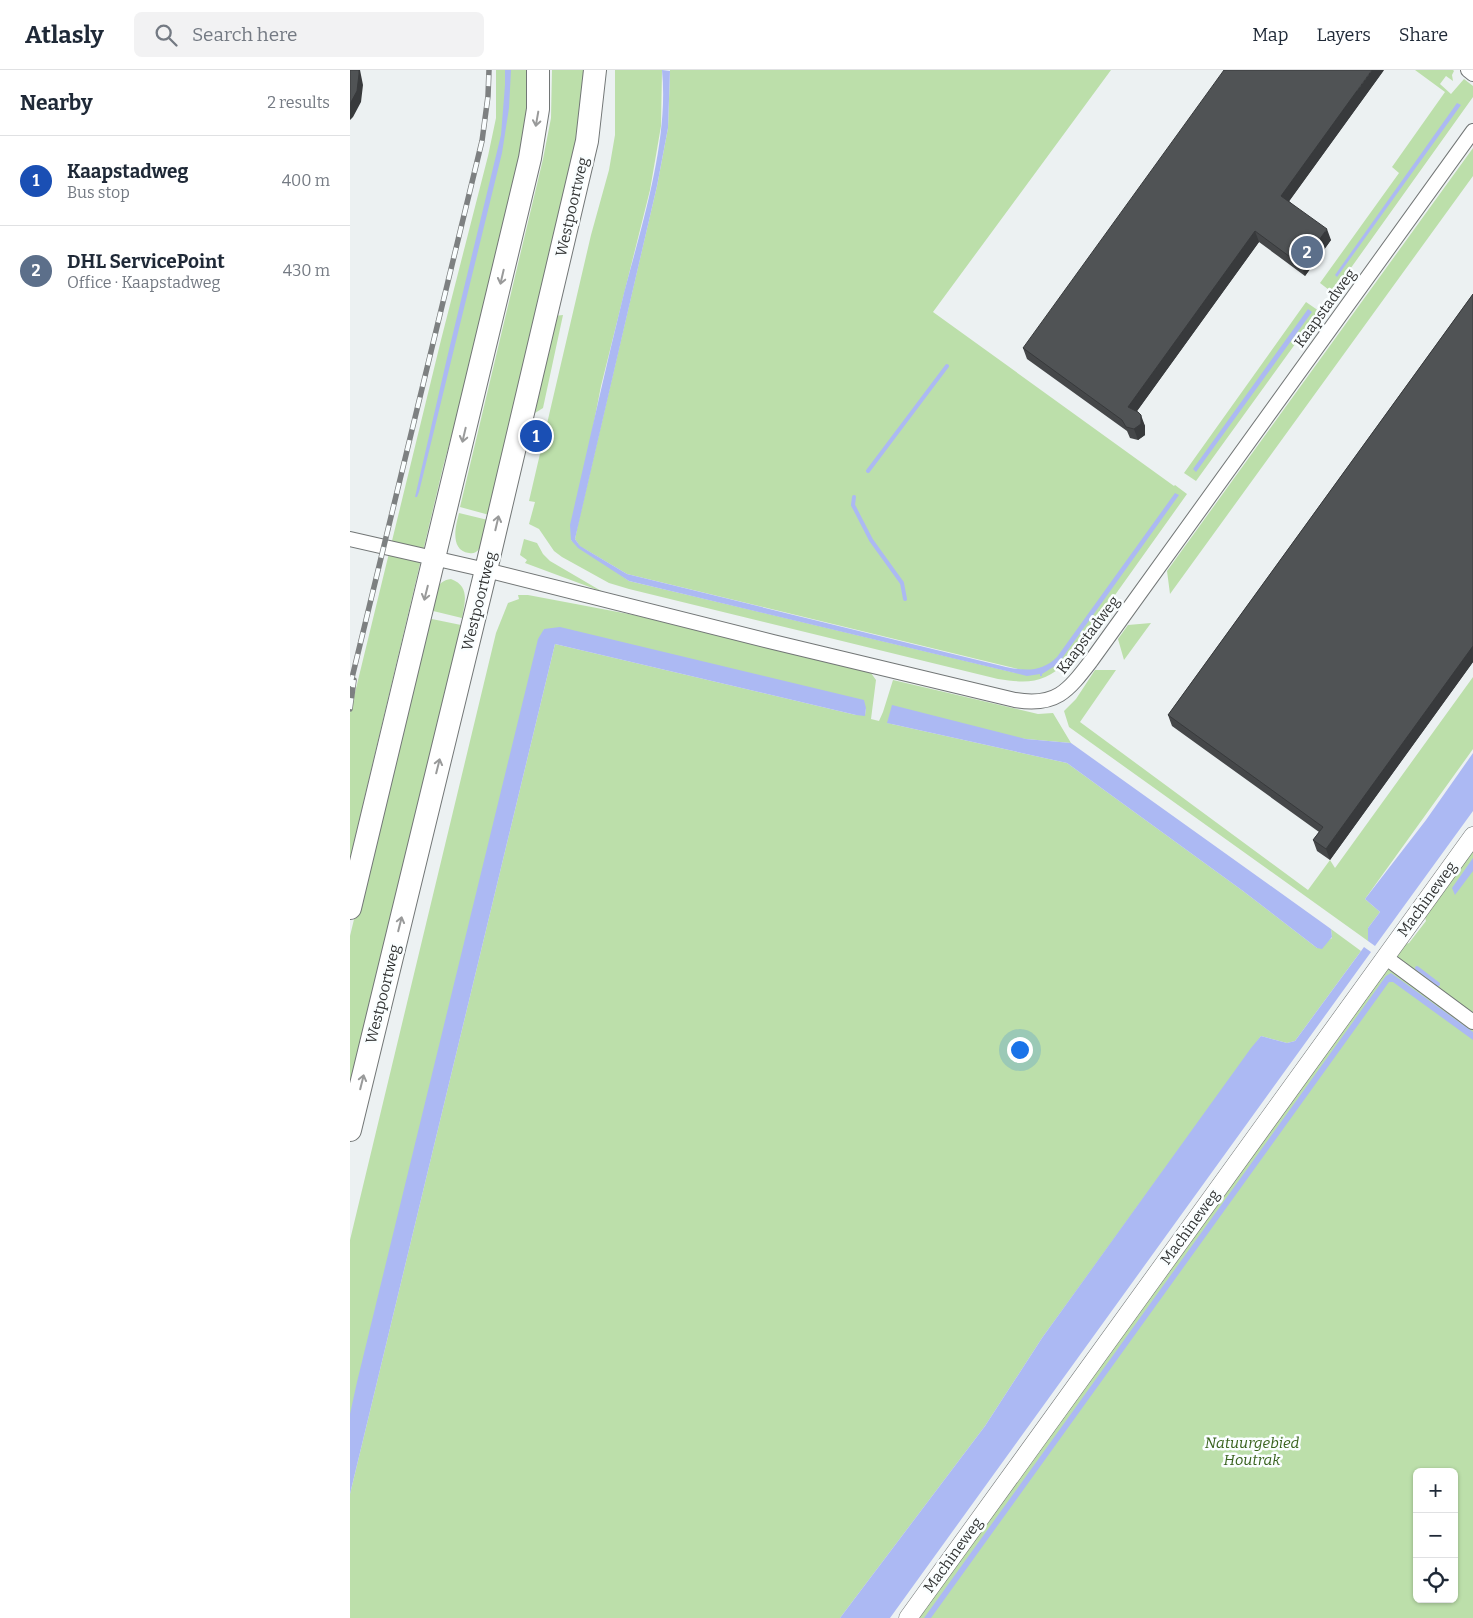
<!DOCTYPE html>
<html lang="en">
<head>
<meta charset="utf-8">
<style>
  body { margin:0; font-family:Bitter,serif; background:#f2f2f3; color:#1f2937 }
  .controls { position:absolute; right:15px; bottom:15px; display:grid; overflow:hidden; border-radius:8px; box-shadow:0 1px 4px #0004 }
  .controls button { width:45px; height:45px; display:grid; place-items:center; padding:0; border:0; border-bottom:1px solid #e0e1e3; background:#fff; color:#1f2937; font:25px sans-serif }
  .you { position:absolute; left:669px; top:979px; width:18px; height:18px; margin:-12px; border:4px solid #fff; border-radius:50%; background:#1a73e8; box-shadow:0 0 0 8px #1a73e833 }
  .badge { display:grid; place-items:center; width:32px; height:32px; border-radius:50%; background:#b62439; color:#fff; font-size:16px; font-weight:700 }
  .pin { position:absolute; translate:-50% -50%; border:2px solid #fff; box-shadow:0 1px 5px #0006 }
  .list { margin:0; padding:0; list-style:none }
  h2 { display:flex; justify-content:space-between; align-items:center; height:65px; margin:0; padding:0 20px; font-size:21px }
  h2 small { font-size:16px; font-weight:400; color:#747a83 }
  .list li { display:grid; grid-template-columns:32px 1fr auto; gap:15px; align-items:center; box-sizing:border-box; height:90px; padding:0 20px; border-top:1px solid #e0e1e3 }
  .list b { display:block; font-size:19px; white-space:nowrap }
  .list p { margin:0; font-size:16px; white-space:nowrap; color:#747a83 }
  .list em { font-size:16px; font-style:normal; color:#747a83 }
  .icon { flex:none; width:28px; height:28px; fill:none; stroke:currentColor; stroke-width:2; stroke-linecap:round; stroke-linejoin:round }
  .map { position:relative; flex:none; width:1123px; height:1548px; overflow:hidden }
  header { display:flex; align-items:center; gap:30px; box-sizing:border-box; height:70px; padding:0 25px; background:#fff; border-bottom:1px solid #e0e1e3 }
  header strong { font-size:24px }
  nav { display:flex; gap:28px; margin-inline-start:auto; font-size:18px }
  .search { width:350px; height:45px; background:#f2f2f3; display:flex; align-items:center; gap:12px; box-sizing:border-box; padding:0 18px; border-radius:8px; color:#747a83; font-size:19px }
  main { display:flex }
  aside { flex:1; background:#fff }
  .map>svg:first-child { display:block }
  .green { fill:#bcdfaa; fill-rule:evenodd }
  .water { fill:#acb9f3 }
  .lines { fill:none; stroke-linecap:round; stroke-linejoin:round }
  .stream { stroke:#acb9f3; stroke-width:4 }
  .minor-casing { stroke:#727676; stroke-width:16 }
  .tertiary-casing { stroke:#727676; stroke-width:19 }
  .primary-casing { stroke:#727676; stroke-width:24 }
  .minor { stroke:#fff; stroke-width:14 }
  .tertiary { stroke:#fff; stroke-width:18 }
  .primary { stroke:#fff; stroke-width:22 }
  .rail-casing { stroke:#7d8081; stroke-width:5.5 }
  .rail { stroke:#fafeff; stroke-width:4; stroke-dasharray:11; stroke-linecap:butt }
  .wall { fill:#454749 }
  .shaded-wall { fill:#383a3c }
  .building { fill:#505355; stroke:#383a3c }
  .oneway { stroke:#999a9a }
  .labels { text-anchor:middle; stroke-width:5; stroke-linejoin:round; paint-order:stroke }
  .street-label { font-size:15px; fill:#333535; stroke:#fafeff }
  .park-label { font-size:15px; font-style:italic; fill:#39621e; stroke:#fafeff }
</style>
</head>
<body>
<header>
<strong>Atlasly</strong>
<div class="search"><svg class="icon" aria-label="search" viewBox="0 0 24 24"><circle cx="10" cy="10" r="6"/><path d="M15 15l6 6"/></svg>Search here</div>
<nav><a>Map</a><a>Layers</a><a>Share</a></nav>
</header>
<main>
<aside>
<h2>Nearby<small>2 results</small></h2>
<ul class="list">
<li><span class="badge" style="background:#1a4fb4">1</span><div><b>Kaapstadweg</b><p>Bus stop</p></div><em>400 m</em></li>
<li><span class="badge" style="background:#5c6f8a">2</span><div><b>DHL ServicePoint</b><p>Office · Kaapstadweg</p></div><em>430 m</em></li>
</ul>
</aside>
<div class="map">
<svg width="1123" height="1548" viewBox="0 0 1123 1548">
  <rect width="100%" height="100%" fill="#ecf1f2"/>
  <path class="green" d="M146,0H183L162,142L93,397L0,789V643L91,270L138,86L146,48Z
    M202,0H239L238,23L143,446L110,437L193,89L201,48Z
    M265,0H312L311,56L300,120L251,316L221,470L229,475L225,469L228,454L307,116L318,58L320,0H761L583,242L824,416L825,415L837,424L718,591C694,613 680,614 648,609L279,519L259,513L212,487L204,481L189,459L179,454L185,432L179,431L241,165L259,100L265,65ZM233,478L277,504L672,600L666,603L279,511Z
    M1065,0H1103L1104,1L1102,5L1103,11L1096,6L1090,14L1101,24L1114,9L1123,16V27L983,223L970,213L1049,103L1042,97L1095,22Z
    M1123,78V106L820,524L817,501Z
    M956,232L969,241L846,411L834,403Z
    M213,245L193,338L185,343L204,246Z
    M109,443L142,451C139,459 136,472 129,479C126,483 123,484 119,483C99,480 106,455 109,443Z
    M174,469L187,473L193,484L200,491L253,522L175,493L177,490L170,485Z
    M101,509C120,516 115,532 112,548L79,540C83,527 85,511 101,509Z
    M168,525H178L284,545L521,603L526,610L521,649L529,651L533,642L543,610L688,644L703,643L721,673L676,669L537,653L717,693L893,821L967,878L982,868L981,859L1011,881L945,971L937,973L911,966L692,1268L635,1356L490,1548H0V1424L205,574L506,645H515L516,638L194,559L0,1353V1170L146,563L158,533L169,529Z
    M77,548L111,555L90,641L81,701L0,1035V866Z
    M801,553L774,590L768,569L778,555Z
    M745,600H766L730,652L958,820L980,790L985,798L1123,607V679L1015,829L1030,842L1018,858V871L719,657L714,641L726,629Z
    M1123,775V946L1046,888L1051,875L1059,873L1076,851L1074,844Z
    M1037,897L1123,956V1548H565ZM1067,1402H1104V1529H1067Z"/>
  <path class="water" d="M155,0H161L159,38L152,83L69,422L67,427H65L97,288L151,65L155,15Z
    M312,0L320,1L318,58L307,116L225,469L230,476L277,504L656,597C676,601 692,602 707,587L825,423L829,425L708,594L692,604V606H690V604L677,606L669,604L279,511L228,478L221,470L220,455C238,377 255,300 274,223C292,154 319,71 312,0Z
    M1107,33L1111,35L987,207L985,205Z
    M958,239L962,242L846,402L843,399Z
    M210,557L514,630L516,638L515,646L506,645L205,574L0,1424V1344L7,1312L188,569L194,559Z
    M542,635L676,669L721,673L981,859L982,867L972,879L967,878L893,821L717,693L537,653Z
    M1123,683V741L1025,876L1018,871V858L1030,842L1015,829L1076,750Z
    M1123,788V801L1105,825L1102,818Z
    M1014,877L1021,882L540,1548H490L635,1356L692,1268L901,978L911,966L937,973L945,971Z
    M1041,903L1123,962V970L1043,912H1039L581,1548H574L1036,906Z"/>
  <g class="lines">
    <path class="stream" d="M518,401L597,296
      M504,427L503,435L521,470L552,513L555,529
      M1067,898L1088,914"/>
    <g class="minor-casing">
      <path id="minor" d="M1118,0L1123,4
        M0,469L136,500L423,572L665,630C706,637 718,621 741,591L1123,61
        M1035,887L1123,952"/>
    </g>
    <g class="tertiary-casing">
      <path id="tertiary" d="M558,1548L1123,766"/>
    </g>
    <g class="primary-casing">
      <path id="primary" d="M0,838L180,88L188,39V0
        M0,1060L136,500L237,71L245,0"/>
    </g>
    <use href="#minor" class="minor"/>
    <use href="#tertiary" class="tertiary"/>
    <use href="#primary" class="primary"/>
    <g class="rail-casing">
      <path id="rail" d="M0,616L132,71L138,26L139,0
        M0,639L4,610"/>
    </g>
    <use href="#rail" class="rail"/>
  </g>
  <path class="wall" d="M1034,0L939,131L981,170L955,206L909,172L787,341L795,356V365L788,370L780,368L777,361L677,289L673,278Z
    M1123,224V592L980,790L967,781L963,770L969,762L822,656L818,645Z"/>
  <path class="shaded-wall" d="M9,0H10L13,15L11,32L3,47L0,50V34Z
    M1022,0H1034L935,137L931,126Z
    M977,159L981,170L955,206L951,195Z
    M905,161L909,172L782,348L778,337Z
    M791,345L795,356V365L788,370L784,359Z
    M1123,576V592L980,790L976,779Z"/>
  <path class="building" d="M0,0H9V4L7,21L0,34Z
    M874,0H1022L931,126L977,159L951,195L905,161L778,337L788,342L791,345V354L784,359L776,357L772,350L673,278Z
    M1123,224V576L976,779L963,770L973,757L818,645Z"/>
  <defs><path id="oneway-shaft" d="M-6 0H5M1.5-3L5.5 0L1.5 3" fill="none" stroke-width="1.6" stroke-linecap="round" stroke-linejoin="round" transform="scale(1.25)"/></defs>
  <g class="oneway">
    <use href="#oneway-shaft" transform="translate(187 49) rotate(100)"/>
    <use href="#oneway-shaft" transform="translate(152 207) rotate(103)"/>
    <use href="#oneway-shaft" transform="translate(114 365) rotate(103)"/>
    <use href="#oneway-shaft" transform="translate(147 453) rotate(-77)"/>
    <use href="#oneway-shaft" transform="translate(76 523) rotate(104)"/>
    <use href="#oneway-shaft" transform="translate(88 696) rotate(-76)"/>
    <use href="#oneway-shaft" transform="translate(50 854) rotate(-76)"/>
    <use href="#oneway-shaft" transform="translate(12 1012) rotate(-76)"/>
  </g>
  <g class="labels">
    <g class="street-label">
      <text transform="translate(222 137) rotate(-77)" y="5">Westpoortweg</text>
      <text transform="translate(975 238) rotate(-54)" y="5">Kaapstadweg</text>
      <text transform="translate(129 531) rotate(-76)" y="5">Westpoortweg</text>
      <text transform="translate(738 565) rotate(-53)" y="5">Kaapstadweg</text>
      <text transform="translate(1077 829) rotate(-54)" y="5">Machineweg</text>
      <text transform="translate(33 924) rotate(-76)" y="5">Westpoortweg</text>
      <text transform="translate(840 1157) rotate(-54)" y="5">Machineweg</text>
      <text transform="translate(603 1485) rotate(-54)" y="5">Machineweg</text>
    </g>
    <g class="park-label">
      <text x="902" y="1378">Natuurgebied<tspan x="902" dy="17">Houtrak</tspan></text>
    </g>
  </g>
</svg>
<div class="controls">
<button>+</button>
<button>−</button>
<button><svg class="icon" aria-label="locate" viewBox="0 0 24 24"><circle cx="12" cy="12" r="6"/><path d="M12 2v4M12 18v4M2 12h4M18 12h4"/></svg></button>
</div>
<div class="you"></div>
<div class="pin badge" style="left:186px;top:366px;background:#1a4fb4">1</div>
<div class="pin badge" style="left:957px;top:182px;background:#5c6f8a">2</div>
</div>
</main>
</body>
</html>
